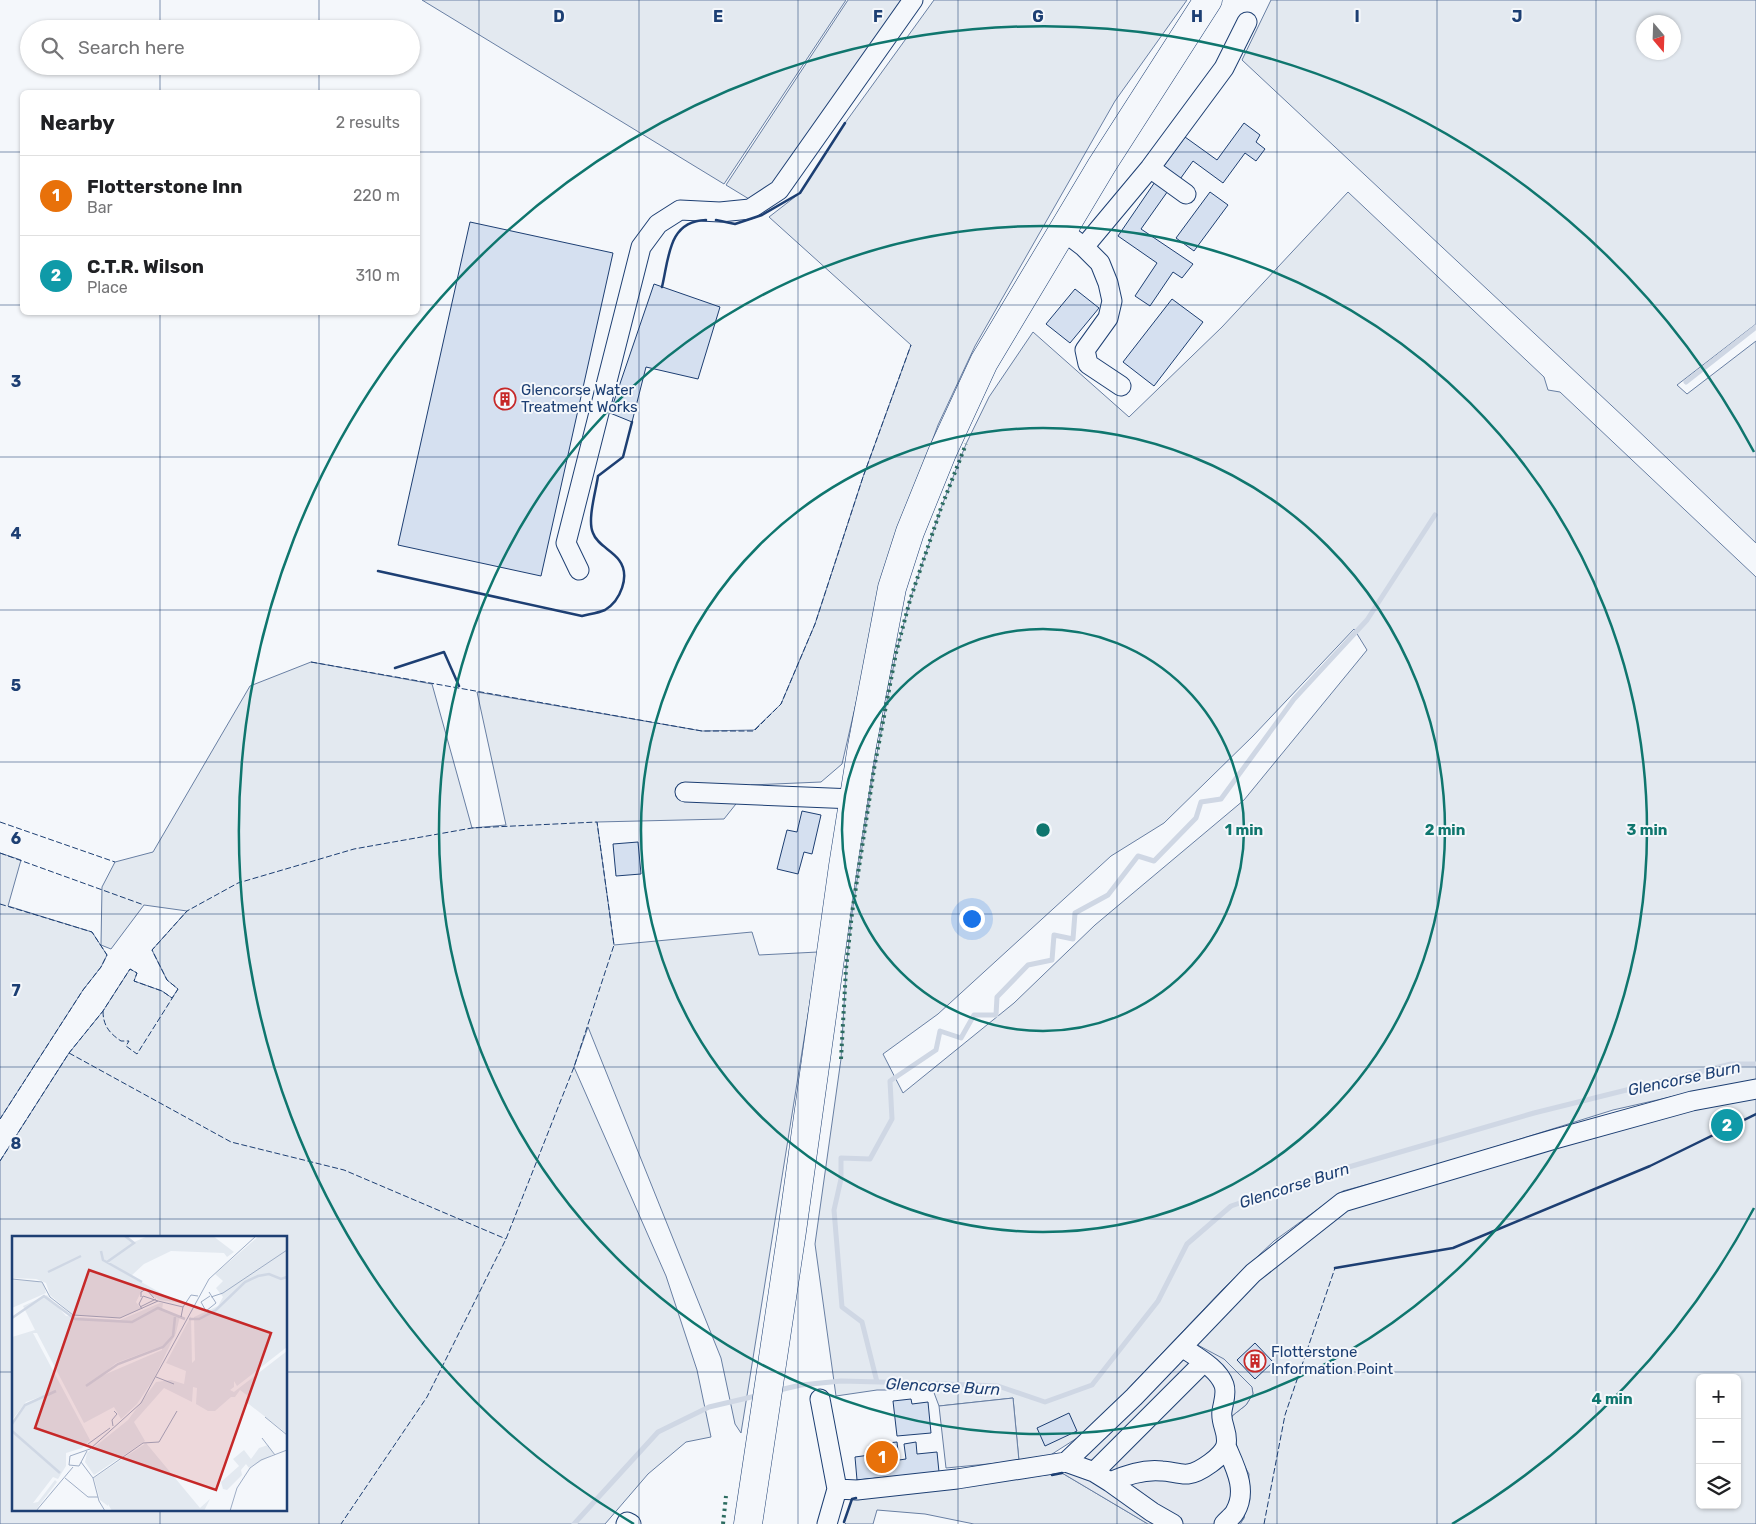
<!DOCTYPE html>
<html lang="en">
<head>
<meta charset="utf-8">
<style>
  body { margin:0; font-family:Rubik,sans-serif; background:#f2f2f2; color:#202124 }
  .controls { position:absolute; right:15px; bottom:15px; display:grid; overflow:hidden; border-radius:8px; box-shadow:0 1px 4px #0004 }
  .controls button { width:45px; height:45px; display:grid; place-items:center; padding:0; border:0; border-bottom:1px solid #e0e0e0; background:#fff; color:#202124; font:25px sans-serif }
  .compass { position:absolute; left:1636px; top:15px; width:45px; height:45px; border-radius:50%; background:#fff; box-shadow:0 1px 4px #0004; rotate:161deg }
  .you { position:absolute; left:971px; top:918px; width:18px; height:18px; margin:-12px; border:4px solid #fff; border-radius:50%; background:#1a73e8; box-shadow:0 0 0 8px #1a73e833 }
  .badge { display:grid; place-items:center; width:32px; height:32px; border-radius:50%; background:#c62828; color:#fff; font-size:16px; font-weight:700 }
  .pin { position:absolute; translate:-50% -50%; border:2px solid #fff; box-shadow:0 1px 5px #0006 }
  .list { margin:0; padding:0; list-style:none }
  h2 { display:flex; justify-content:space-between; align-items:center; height:65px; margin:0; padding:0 20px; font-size:21px }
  h2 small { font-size:16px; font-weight:400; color:#757577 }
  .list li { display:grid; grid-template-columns:32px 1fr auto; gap:15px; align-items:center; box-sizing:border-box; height:80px; padding:0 20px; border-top:1px solid #e0e0e0 }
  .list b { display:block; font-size:19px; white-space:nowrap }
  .list p { margin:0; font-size:16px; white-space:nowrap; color:#757577 }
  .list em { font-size:16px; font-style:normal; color:#757577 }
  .icon { flex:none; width:28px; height:28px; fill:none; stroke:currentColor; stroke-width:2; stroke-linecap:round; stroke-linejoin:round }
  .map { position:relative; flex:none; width:1756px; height:1524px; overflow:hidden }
  .search { position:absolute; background:#fff; box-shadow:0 1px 4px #0004; left:20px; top:20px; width:400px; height:55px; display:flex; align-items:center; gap:12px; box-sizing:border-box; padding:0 18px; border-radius:28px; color:#757577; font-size:19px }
  .panel { position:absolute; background:#fff; box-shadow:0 1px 4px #0004; left:20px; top:90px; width:400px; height:225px; border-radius:8px }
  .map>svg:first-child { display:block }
  .green { fill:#e3e9f0; stroke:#687fa3; fill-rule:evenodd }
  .parking { fill:#e3e8f0; stroke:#687fa3 }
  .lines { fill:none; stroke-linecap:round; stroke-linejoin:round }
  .stream { stroke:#cfd7e4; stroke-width:5 }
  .building { fill:#d5e0f0; stroke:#1d3f73 }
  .minor-casing { stroke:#1d3f73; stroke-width:21 }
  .highway-casing { stroke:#1d3f73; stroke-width:29 }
  .minor { stroke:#f4f7fb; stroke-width:19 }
  .highway { stroke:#f4f7fb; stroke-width:28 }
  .hedge { stroke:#2c6c60; stroke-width:4; stroke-dasharray:2.5 4; stroke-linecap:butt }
  .fence { stroke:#1d3f73; stroke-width:1; stroke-dasharray:6 2.5; stroke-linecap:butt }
  .wall { stroke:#1d3f73; stroke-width:2.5 }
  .grid { fill:none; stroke:#1d3f73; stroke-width:1; stroke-opacity:0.55 }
  .ring { fill:none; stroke:#0f766e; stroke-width:2.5 }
  .labels { text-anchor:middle; stroke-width:4; stroke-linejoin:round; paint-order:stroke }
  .poi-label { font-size:15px; fill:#1d3f73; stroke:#f4f7fb; text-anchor:start }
  .water-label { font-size:16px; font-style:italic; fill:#1d3f73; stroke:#f4f7fb }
  .inset-river { fill:none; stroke:#cfd7e4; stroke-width:2.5 }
  .inset-road { fill:none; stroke:#9eadc5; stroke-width:1 }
  .view { fill:#c62828; fill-opacity:0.15; stroke:#c62828; stroke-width:2.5 }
  .inset-edge { fill:none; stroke:#1d3f73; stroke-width:2.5 }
  .grid-label { font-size:16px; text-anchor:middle; font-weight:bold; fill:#1d3f73; stroke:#f4f7fb; stroke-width:4; stroke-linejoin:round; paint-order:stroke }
  .centre { fill:#0f766e; stroke:#f4f7fb; stroke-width:2.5 }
  .ring-label { font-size:15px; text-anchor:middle; font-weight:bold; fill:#0f766e; stroke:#f4f7fb; stroke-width:4; stroke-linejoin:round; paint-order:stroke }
</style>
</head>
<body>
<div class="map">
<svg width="1756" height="1524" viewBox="0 0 1756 1524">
  <rect width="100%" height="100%" fill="#f4f7fb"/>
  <path class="green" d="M422,0H846L724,184Z
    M848,0H911L779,182L749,199L726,185Z
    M934,0H1187L1115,101L975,346L938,425L890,555L842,764L821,782L751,785L724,819L597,822L614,945L752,932L759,955L818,952L741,1433L735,1424L721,1358L588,1027L574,1067L666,1276L697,1370L711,1437L686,1442L648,1474L605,1524H0V1161L69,1053L103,1011L130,969L137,973L134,981L162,991L172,998L178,989L167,980L152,950L187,911L144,905L111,949L101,945L102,887L115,862L153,852L250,686L311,662L432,684L472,828L506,825L477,692L702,731L754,730L781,704L815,624L863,477L911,345L769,217L800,193L845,123ZM14,1238H286V1510H14Z
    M1271,0H1756V324L1677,385L1687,394L1756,341V543L1627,420L1242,60ZM1644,22H1674V52H1644Z
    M1348,192L1544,377L1548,390L1560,392L1756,577V1081L1710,1088L1613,1110L1421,1170L1343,1191L1274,1241L1223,1289L1088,1431L1049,1456L1019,1461L1013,1398L939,1406L933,1390H877L836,1396L815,1244L841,1059L846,969L852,913L874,769L896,653L910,600L941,508L966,444L989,397L1033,332L1129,417L1222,327ZM1354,629L1367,650L1244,800L1095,925L1014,1003L903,1093L883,1054L938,1014L1111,856L1164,823L1253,736Z
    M0,853L21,860L8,906L92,932L107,955L101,967L83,990L0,1119Z
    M1756,1096V1524H1240L1244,1518L1240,1458L1230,1423L1232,1416L1246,1405L1253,1394L1252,1388L1194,1343L1253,1278L1345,1208L1626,1124ZM1700,1378H1737V1505H1700Z
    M1062,1473L1148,1524H974L925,1514L877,1510L873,1524H846L844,1522L852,1499Z"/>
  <path class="parking" d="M1194,1343L1224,1359L1252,1387L1253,1394L1246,1405L1232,1416L1230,1423L1240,1458L1249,1474L1248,1499L1244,1518L1240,1524H1148L1062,1473L1136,1402Z
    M1013,1398L1019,1461L946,1468L939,1406Z"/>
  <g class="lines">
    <path class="stream" d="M1686,382L1756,327
      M877,1382L862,1322L842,1307L834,1210L841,1179V1158L870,1159L892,1119L890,1081L936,1050L940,1031L961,1038L974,1015H996L997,997L1028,965L1052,960L1054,935L1073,939L1075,913L1108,895L1138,856L1154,861L1196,818L1201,802L1221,799L1294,699L1367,620L1435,515
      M775,1391L801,1385L841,1381L920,1383L998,1386L1045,1402L1092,1385L1158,1301L1187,1244L1231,1206L1335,1171L1534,1113L1731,1064H1756
      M574,1524L658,1432L709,1407L760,1395"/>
  </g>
  <path class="building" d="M1244,123L1260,135L1256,142L1265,149L1256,161L1245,153L1223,183L1193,161L1178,182L1161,170L1185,137L1217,160Z
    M1157,179L1170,188L1141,229L1193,264L1182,278L1173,272L1150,306L1135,296L1157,263L1118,236Z
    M1210,192L1228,205L1194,251L1176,238Z
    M470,222L613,253L541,576L398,545Z
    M654,284L720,307L698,379L646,367L632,422L610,413Z
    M1075,289L1099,308L1070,343L1046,324Z
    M1172,299L1203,322L1154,386L1123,362Z
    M802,811L821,815L812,854L804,852L798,874L777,869L787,830L797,832Z
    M638,842L641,874L616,876L613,844Z
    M1255,1343L1273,1362L1255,1379L1237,1360Z
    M911,1399L912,1404L928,1402L931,1433L897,1436L893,1401Z
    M1069,1413L1077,1431L1045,1446L1037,1428Z
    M897,1442L899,1460L906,1459L904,1444L916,1442L917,1454L937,1452L939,1472L857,1480L855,1457L870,1455L869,1445Z"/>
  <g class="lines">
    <g class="minor-casing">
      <path id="minor" d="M1150,168L1186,194
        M1063,231L1084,247L1150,168L1224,68L1247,22
        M1084,247L1100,263L1108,283L1112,301L1108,318L1085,350L1088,364L1121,386
        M579,570L566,543L641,247L658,224L680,210L720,212L750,209L779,190L913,0
        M685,792L854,799
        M820,1399L837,1489L827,1524
        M1066,1462L1094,1472L1110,1482C1126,1475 1143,1469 1162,1471C1170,1471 1180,1475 1188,1474C1199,1473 1224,1456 1226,1445C1229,1432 1220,1424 1222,1411C1223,1403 1227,1394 1224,1385C1218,1368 1196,1357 1182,1347
        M1094,1472L1204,1362
        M1110,1482L1152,1512L1173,1524
        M837,1489L857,1490L957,1479L1066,1462L1134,1397L1253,1273L1343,1202L1555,1139L1692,1101L1756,1089
        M626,1524L627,1522L631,1524
        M1224,1524C1227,1520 1233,1516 1235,1512C1248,1490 1235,1467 1226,1446"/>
    </g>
    <g class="highway-casing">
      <path id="highway" d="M748,1524L792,1231L843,866L862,746L892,588L910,532L942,453L984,362L1102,165L1208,0"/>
    </g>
    <use href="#minor" class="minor"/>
    <use href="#highway" class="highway"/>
    <path class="hedge" d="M841,1059L846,969L852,913L874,769L896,653L910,600L941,508L966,444
      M723,1524L726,1496"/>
    <path class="fence" d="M311,662L702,731H754L781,704L815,624L863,477L911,345
      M0,822L115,862
      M0,853L144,905
      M0,904L92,932L107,955L101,967L83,990L0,1119
      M103,1011C103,1025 109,1033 121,1041H129L126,1046L137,1054L178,989L167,980L152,950L187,911L238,883L354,849L472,828L597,822L614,945L574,1067L506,1239L427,1397L341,1524
      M69,1053L231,1142L344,1170L506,1239
      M0,1161L69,1053L103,1011L130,969L137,973L134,981L162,991L172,998
      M1264,1524L1285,1415L1335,1268"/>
    <path class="wall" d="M716,220L735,224L762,215L800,193L845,123
      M662,287C669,258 668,221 706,220
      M378,571L582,616C590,614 598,613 605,610C620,601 631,576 619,560C612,550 597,545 593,533C587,520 596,491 598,476L623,457L632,422
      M395,668L444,652L459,686
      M1335,1268L1453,1248L1650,1166L1756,1114
      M1052,1475L1062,1473
      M844,1522L852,1499L856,1498"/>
  </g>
  <path class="grid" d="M160,0V29M319,0V29M479,0V1524M639,0V1524M798,0V1524M958,0V1524M1117,0V1524M1277,0V1524M1437,0V1524M1596,0V1524M160,66V92M319,66V92M0,152H22M418,152H1756M0,305H22M418,305H1756M160,312V1238M319,312V1524M0,457H1756M0,610H1756M0,762H1756M0,914H1756M0,1067H1756M0,1219H1756M0,1372H14M286,1372H1756M160,1510V1524"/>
  <g class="ring">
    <circle cx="1043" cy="830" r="201"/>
    <circle cx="1043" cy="830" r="402"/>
    <circle cx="1043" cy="830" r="604"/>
    <path d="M1754 1208A805 805 0 0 1 1452 1524M634 1524A805 805 0 1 1 1754 452"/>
  </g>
  <defs>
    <g id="building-ring" transform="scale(1.125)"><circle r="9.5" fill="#f4f7fb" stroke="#c62828" stroke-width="1.5"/><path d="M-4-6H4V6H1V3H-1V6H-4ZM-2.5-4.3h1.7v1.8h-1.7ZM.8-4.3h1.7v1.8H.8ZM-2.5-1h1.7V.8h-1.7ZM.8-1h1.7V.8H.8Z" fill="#c62828"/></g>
  </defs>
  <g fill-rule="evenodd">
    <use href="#building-ring" x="505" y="399"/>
    <use href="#building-ring" x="1255" y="1361"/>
  </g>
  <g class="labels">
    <g class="poi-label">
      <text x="521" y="395">Glencorse Water<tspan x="521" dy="17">Treatment Works</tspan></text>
      <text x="1271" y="1357">Flotterstone<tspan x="1271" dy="17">Information Point</tspan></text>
    </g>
    <g class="water-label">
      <text transform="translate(1684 1078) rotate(-12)" y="6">Glencorse Burn</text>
      <text transform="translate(1294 1185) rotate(-18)" y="6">Glencorse Burn</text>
      <text transform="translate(943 1386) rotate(3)" y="6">Glencorse Burn</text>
    </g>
  </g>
  <g transform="translate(12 1236)">
    <rect width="275" height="275" fill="#f4f7fb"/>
    <path d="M0,0H115L122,6L136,0H201L222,16L215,21L212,17L159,15L132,28L119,40L94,26L163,65L171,67L147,64L131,52L124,66L129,73L108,82L61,79L38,59L34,47L24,43L0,42ZM247,0H275V111L225,150L222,145V151L218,154L222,156L227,152L275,115V198L233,165L236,160L228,154L223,161H219L203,175H196L184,168L185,152L181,151L180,166L152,152L122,186L133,205L82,239L73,226L75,217L116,184L144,146L159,144L172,148L174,135L154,127L179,80L180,127L183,124L182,81L206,70L211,61L204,52L211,45L203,38ZM0,44L24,45L32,48L34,57L0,72ZM35,59L54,80L108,84L148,67H151L150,74L168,80L164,97L141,144L125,168L109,183L102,171L72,187L25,97H21L78,204L70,212L54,217V230L46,243L41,241L21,267L26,266L43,244L45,246L23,275H0V190L15,168L44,155L14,166L0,184V101L23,94L11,70ZM150,110V114L87,141L104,127ZM134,207L188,272L198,263L192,275H100L96,268V270L88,264L82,242ZM256,209L262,218L237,232L234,228L229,234L230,239L215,254L211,253L209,246L227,230L221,223L232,214L239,223L247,212Z" fill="#e3e9f0" fill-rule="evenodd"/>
    <path class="inset-river" d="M89,15L91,24L130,46M95,26L122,7L113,0M36,36L69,20M0,82L32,60L63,83L120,86L146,72L173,83M177,83H187L204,74L233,46L246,40L257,38L269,43L275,41M74,150L106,128L151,111L161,100L163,81M0,188L13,169L44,155M0,195L48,237"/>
    <path class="inset-road" d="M0,43L30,46L38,61L61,79L108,82L146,65L171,71M197,56L204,67L194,75L189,66L198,60M129,61V56L134,53L142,62M199,61L211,57L275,14M128,71L144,63M130,73L127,68L131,60L146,65M169,81L171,71L179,59L186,60M144,141L162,148M253,181L275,199M101,190L100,184L105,178L102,175M250,202L263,219M76,208L98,192M75,215L67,230L57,229L58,220L78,213L129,167L197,43L244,0M69,226L81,242L87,265L93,275M53,242L76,261H86M81,242L131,207L147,206L165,175M24,275L61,231M218,275L225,252L238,232L249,224L275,214"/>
    <path class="view" d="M77,34L259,97L204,254L23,192Z"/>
    <rect width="275" height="275" class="inset-edge"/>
  </g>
  <g class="grid-label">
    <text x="559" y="22">D</text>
    <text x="718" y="22">E</text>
    <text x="878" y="22">F</text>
    <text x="1038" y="22">G</text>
    <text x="1197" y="22">H</text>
    <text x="1357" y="22">I</text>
    <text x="1517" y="22">J</text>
    <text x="16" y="387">3</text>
    <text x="16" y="539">4</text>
    <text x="16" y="691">5</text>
    <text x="16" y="844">6</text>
    <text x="16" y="996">7</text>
    <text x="16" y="1149">8</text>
  </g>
  <circle cx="1043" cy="830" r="8" class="centre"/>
  <g class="ring-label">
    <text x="1244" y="835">1 min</text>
    <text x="1445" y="835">2 min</text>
    <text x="1647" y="835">3 min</text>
    <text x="1612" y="1404">4 min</text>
  </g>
</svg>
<div class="controls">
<button>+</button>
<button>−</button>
<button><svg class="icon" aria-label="layers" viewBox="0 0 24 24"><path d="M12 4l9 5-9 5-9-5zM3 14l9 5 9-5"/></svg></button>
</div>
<svg class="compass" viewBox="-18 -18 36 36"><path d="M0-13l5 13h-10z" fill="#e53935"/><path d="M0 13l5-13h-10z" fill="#757577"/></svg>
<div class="you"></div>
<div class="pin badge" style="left:882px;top:1457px;background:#e8710a">1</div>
<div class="pin badge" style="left:1727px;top:1125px;background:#0f9aa8">2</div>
<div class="search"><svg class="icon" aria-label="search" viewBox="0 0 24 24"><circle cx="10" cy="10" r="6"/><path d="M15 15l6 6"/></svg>Search here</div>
<section class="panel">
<h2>Nearby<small>2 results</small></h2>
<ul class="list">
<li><span class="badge" style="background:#e8710a">1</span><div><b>Flotterstone Inn</b><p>Bar</p></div><em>220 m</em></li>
<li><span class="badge" style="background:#0f9aa8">2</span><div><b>C.T.R. Wilson</b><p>Place</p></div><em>310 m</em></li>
</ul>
</section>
</div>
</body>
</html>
